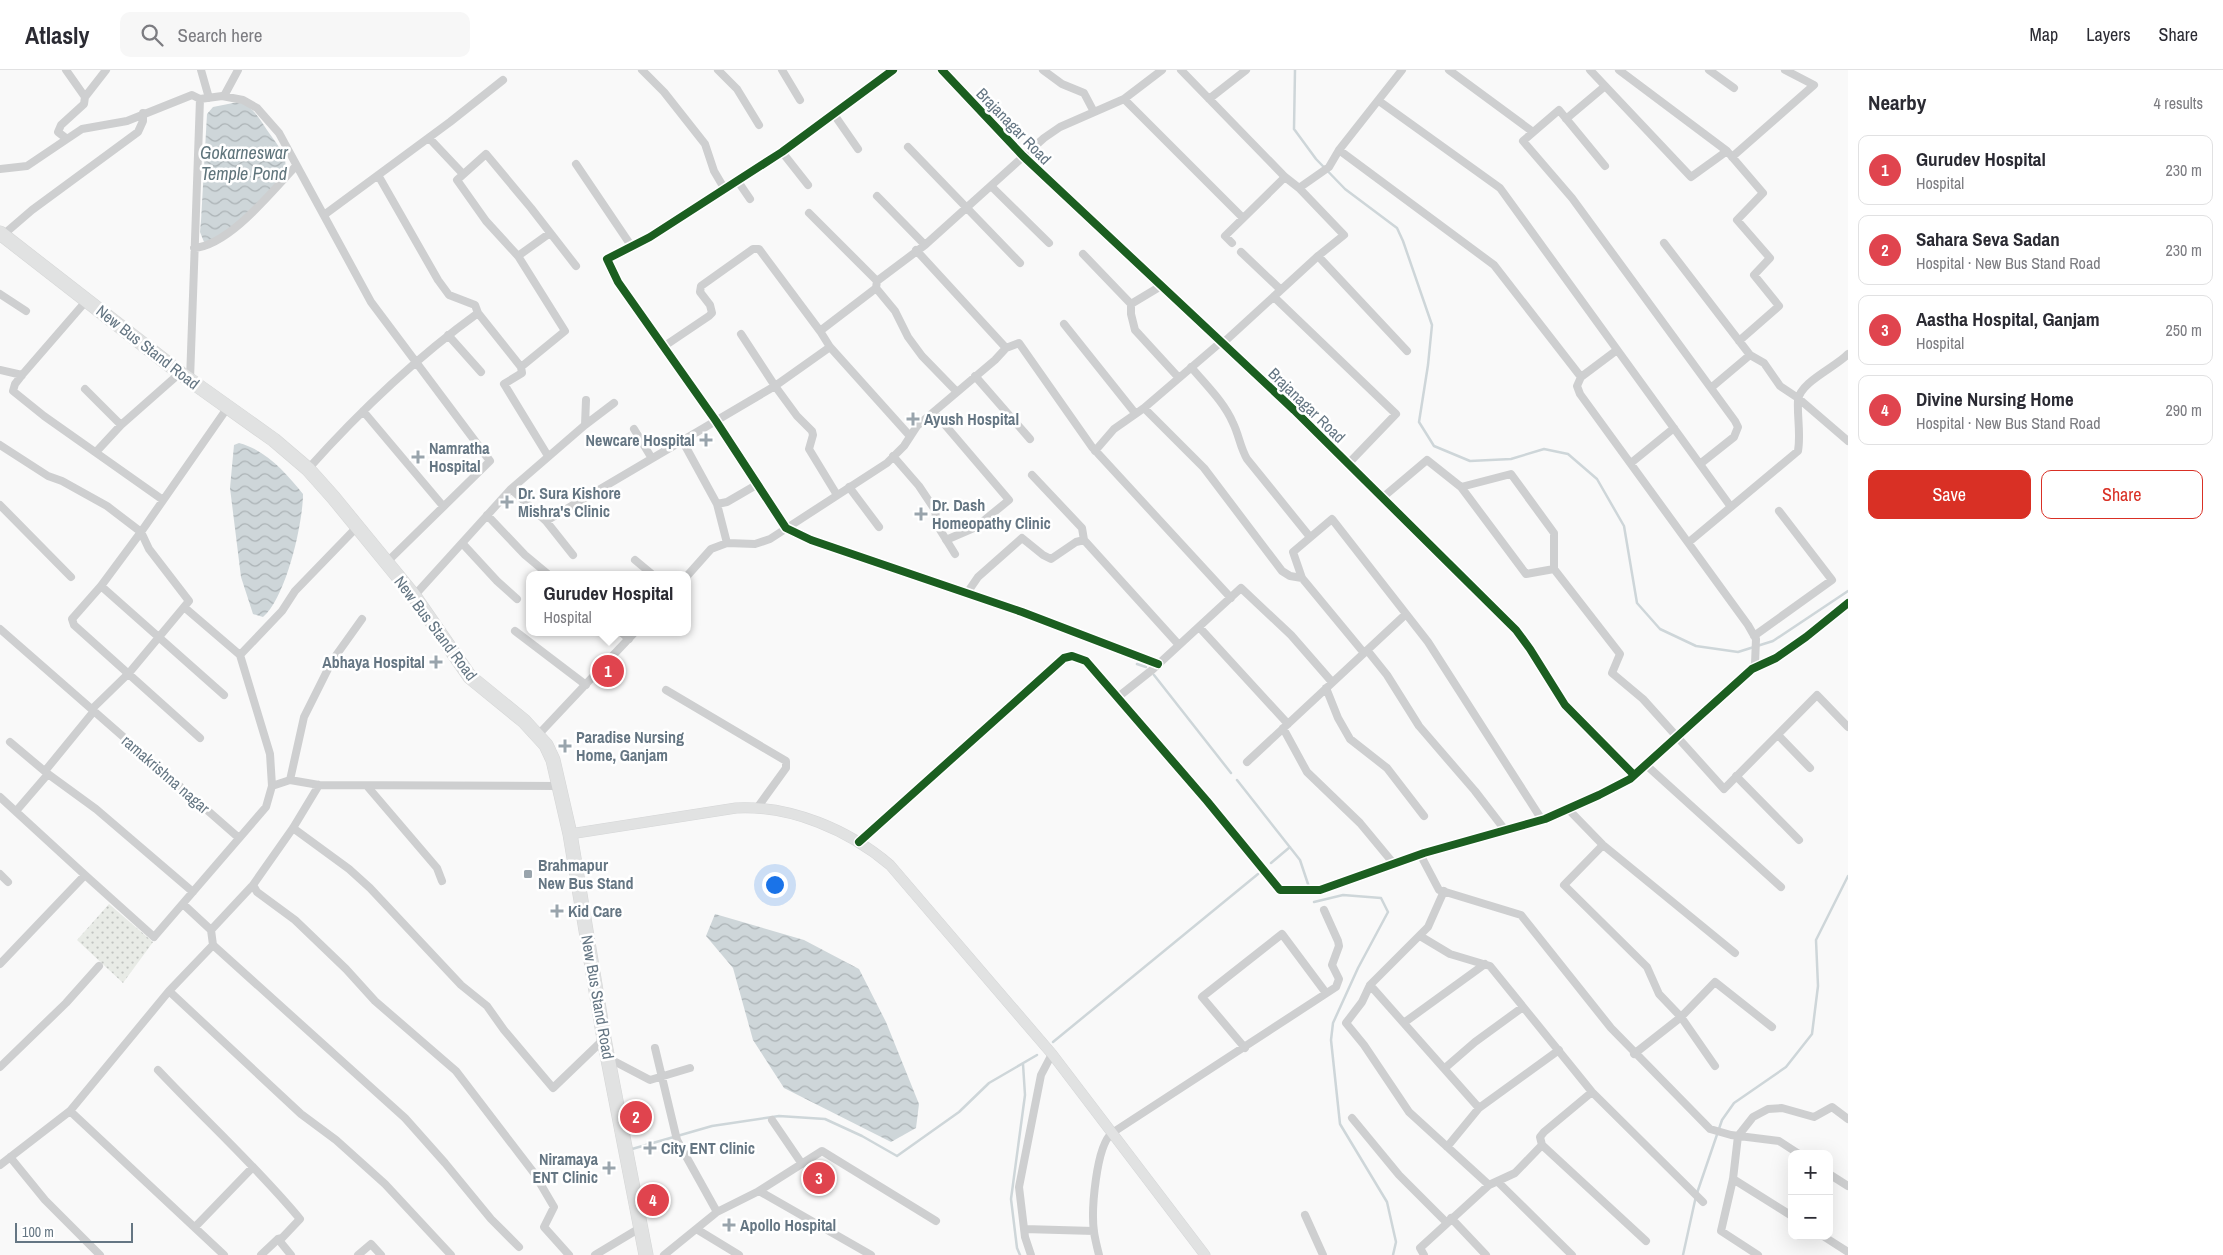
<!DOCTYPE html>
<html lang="en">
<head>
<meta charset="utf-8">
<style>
  body { margin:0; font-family:"Archivo Narrow",sans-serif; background:#f7f7f7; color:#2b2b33 }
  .controls { position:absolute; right:15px; bottom:15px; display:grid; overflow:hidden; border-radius:10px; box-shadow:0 5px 20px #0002 }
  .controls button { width:45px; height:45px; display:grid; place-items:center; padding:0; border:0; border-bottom:1px solid #e1e1e2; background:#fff; color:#2b2b33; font:25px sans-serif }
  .scale { position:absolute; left:15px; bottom:12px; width:118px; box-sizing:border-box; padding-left:5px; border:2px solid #657683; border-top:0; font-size:14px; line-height:18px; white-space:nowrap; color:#657683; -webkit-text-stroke:4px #fff; paint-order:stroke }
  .you { position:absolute; left:774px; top:814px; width:18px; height:18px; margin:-12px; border:4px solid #fff; border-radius:50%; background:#1a73e8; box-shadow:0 0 0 8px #1a73e833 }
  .badge { display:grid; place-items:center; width:32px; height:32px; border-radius:50%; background:#d93025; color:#fff; font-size:16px; font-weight:700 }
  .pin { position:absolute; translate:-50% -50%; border:2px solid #fff; box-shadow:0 1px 5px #0006 }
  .popup { position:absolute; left:526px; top:501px; width:165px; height:65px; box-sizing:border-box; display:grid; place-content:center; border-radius:10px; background:#fff; filter:drop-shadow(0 1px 4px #0005); font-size:16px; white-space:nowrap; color:#7c7c81 }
  .popup b { font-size:19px; color:#2b2b33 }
  .popup::after { content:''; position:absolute; left:50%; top:100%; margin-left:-10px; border:10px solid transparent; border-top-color:#fff }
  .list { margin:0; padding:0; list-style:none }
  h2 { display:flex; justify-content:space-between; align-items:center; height:65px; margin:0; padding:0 20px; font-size:21px }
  h2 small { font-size:16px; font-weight:400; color:#7c7c81 }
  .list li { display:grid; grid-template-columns:32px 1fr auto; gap:15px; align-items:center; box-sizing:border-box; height:70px; margin:0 10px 10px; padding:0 10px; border:1px solid #e1e1e2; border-radius:10px }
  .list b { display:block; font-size:19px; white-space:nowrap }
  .list p { margin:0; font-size:16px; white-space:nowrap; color:#7c7c81 }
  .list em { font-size:16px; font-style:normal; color:#7c7c81 }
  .actions { display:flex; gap:10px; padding:15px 20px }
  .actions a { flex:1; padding:11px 0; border:1px solid #d93025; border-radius:10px; text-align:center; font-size:18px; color:#d93025 }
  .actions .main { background:#d93025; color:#fff }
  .icon { flex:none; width:28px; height:28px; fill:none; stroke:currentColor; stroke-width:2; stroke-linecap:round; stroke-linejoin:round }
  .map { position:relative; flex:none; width:1848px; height:1185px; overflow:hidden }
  header { display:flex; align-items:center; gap:30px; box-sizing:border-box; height:70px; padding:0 25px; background:#fff; border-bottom:1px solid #e1e1e2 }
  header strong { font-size:24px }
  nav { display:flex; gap:28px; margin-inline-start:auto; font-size:18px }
  .search { width:350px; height:45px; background:#f7f7f7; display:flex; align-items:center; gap:12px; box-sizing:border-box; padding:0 18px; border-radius:10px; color:#7c7c81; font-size:19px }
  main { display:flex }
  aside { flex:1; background:#fff }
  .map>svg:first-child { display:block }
  .park { fill:url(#park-dots) }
  .water { fill:url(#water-waves) }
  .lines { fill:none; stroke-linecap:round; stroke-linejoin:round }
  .stream { stroke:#ced6d9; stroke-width:2.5 }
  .secondary-casing { stroke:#d5d6d7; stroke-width:11 }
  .highway-casing { stroke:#d5d6d6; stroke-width:15 }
  .street { stroke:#cecfd0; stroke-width:8 }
  .secondary { stroke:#e1e2e2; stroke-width:10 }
  .highway { stroke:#e1e2e2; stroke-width:14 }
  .cycleway-casing { stroke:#fff; stroke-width:11 }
  .cycleway { stroke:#1b5e20; stroke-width:8 }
  .poi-dot { fill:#99a4ac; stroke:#fff; stroke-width:2 }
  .labels { text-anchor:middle; stroke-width:5; stroke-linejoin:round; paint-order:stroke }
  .street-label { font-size:16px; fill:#657683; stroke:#fff }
  .poi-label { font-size:16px; font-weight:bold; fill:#657683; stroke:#fff; text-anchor:start }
  .water-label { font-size:18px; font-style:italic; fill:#60757c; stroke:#fff }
</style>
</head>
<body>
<header>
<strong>Atlasly</strong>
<div class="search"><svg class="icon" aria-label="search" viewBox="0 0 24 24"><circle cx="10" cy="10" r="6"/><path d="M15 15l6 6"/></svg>Search here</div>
<nav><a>Map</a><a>Layers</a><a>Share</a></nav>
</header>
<main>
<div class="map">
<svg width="1848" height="1185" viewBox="0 0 1848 1185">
  <defs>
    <pattern id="park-dots" width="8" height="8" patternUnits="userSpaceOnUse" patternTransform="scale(1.25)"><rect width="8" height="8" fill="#e8ebe6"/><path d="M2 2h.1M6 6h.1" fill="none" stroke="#c0c3c0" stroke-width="1.8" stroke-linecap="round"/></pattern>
    <pattern id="water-waves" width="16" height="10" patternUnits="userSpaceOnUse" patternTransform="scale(1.25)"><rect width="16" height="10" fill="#ced6d9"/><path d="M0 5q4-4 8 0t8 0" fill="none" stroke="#abb2b5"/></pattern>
  </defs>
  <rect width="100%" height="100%" fill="#f9f9f9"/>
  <path class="park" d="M109,834L153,872L123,913L77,870Z"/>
  <path class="water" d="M238,32C252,35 259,48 267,60C275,72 289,86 285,101C283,114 228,163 215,170C212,171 207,172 204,172L200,162L201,151L207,44L213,37Z
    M239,373C266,380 286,403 303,424C303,453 286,528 263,547L253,544L241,507L230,418L234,375Z
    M715,844L804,870L859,899L886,952L919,1034L916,1058L891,1072L784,1018L753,970L733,898L706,866Z"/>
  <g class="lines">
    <path class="stream" d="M1295,0L1294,59L1316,89L1345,119L1397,158L1403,171L1432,255L1428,295L1419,352L1434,376L1470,391L1511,389L1544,379L1568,384L1597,409L1624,456L1637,533L1660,559L1696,576L1738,582L1773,571L1848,521
      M1137,594L1146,597
      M1154,605L1231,703
      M1237,710L1300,790L1309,817
      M1271,793L1290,777
      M1314,832L1343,825L1381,828L1388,842L1358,898L1333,953L1331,970L1340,1054L1387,1132L1396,1172L1393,1185
      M1053,972L1258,804
      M632,1079L712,1056L779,1046L825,1049L862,1066L897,1086L959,1042L989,1013L1037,985
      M1020,1185L1017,1178L1011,1129L1025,1025L1023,994
      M1683,1185L1696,1126L1722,1050L1734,1033L1786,997L1812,964L1818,916L1816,870L1848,806"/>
    <g class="secondary-casing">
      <path id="secondary" d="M570,764L736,738C791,735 849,760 890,795L1052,984L1205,1185"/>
    </g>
    <g class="highway-casing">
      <path id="highway" d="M0,163L180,303L274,370L308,399L333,427L414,526L470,607L524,651L546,675L553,690L570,764L604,969L646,1185"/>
    </g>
    <path class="street" d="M66,0L85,27L84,34L61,55L58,62L67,69L82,59L127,51L192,25L200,29L222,26L243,30L257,38L279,63L371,232L490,391L387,492
      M201,0L209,28
      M642,0L664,22L705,74L714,101L724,118
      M718,0L737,19L759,55
      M782,0L800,30
      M893,0L782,82L650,167L607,189L618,212L716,351L786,458L811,470L1022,542L1158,594
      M942,0L1023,86L1294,340L1516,560L1530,579L1565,635L1634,705
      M1043,0L1062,14L1084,23L1094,42
      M1181,0L1285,107L1299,118L1329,97L1339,80L1402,0
      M1449,0L1533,62
      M1590,0L1691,107L1727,81
      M1619,0L1727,81L1763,123L1737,150L1770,188L1754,205L1779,236L1739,271
      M1709,0L1734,18
      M224,26L238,0
      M85,27L106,0
      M1124,29L1243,148
      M1209,29L1246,0
      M1379,31L1500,118L1731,437
      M833,43L858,79
      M1566,49L1604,17
      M429,68L463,104
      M908,77L1020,193
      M1339,80L1494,195L1581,307
      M782,82L808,115
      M1732,87L1814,15L1785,0
      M576,94L632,177
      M1605,96L1559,40L1523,71L1572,128L1735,351L1738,357L1734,367L1700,394
      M0,99L27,96L67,69
      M378,105L438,210L449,225L475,235L478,243L521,297L522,303L504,314L548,386
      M737,110L750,129
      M991,116L1049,173
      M877,126L925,175
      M809,143L877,211
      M324,145L450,52L503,10
      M3,165L32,140L138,62L143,51V43
      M1232,173L1225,166L1285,107
      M1664,173L1750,285L1764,293L1780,316L1798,328L1848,371
      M194,178C230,175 272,121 296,96
      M916,180L1006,278
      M1241,182L1281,220
      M1083,184L1131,234L1161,216
      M518,186L550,163
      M1318,186L1407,281
      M876,218L895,241L908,267L922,286L957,322
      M0,224L26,241
      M1274,227L1396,344L1348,394
      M87,230L22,305L15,314L13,321L44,346L163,430
      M1131,234V244L1135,260L1179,308
      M1064,254L1135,343
      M741,264L775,316L797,346L812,361L813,365L809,379L837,425
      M448,265L481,302
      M1223,273L1318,186L1344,165L1299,118
      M663,277L709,246L712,243L710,235L700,222L701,216L753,179H759L820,261
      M830,277L909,365
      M1617,280L1581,307L1577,316L1580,324L1748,555L1756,569L1755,594L1752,599
      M521,297L565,261L518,186L486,151L457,110L486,84L531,138L576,196
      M1191,297C1206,315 1224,332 1233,353C1239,365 1240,377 1247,389L1310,467
      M0,300L22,305
      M975,306L1030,369
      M190,310L200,29
      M1712,317L1750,285
      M85,319L121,355L96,382
      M1144,338L1204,398L1282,501L1290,506L1302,508
      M363,341L443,436
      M934,342L1009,430L976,457L946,470
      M121,355L180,303
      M585,355L614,333
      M634,359L651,387
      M682,370L717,434L727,432L758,414
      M0,375L48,406L62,411L107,436L141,462L149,479L189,531L129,603L92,639
      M1095,381L1114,359L1144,338L1221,272
      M893,386L919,416L935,440L937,455L955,484
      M1631,393L1674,358
      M308,399C359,342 416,288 478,243
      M1032,405L1082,458L1084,470L1179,575
      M849,417L879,457
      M1461,417L1511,404L1554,463V499L1620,584L1612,603L1643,629L1724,719L1817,625L1848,657
      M511,419L585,355L586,330
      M1382,428L1427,390L1461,417L1526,504L1554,499
      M717,434L727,473
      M0,435L71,507
      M487,445L525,485L549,505
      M546,451L573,485
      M1689,472L1798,381C1801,364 1797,347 1798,330C1800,312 1836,297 1848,284
      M462,473L497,511L517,529
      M635,490L653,505
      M687,506L711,479L727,473L755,474L770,469L887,393L904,376L917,356L995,290L1006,278L1019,273L1092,377L1231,528
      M101,516L224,625
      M967,523L978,507L1022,468L1043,485L1051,489L1076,472L1084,470
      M414,526L511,419L546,451L775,316L830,277L820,261L871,222L876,218L877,211L925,175L1044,68L1060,57L1124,29L1162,0
      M184,537L240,585
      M1199,557L1288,654
      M0,559L239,768
      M515,561L586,615
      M621,562L629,569
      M1754,566L1832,510L1779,441
      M1367,580L1387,605L1419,656L1475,721L1505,760
      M1364,583L1302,508L1293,482L1332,449L1428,572L1542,750
      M1326,618L1338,648L1350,669L1387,698L1424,746
      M666,620L786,691V698L757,738
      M1118,627L1152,600L1241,518L1291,565L1332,612
      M1283,658L1307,702L1360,753L1394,794
      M538,665L635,562
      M1778,665L1810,698
      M200,668L74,555L72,549L101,516L141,462L228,337
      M10,672L48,704L96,739L193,822
      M1247,692L1406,544
      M1645,694L1781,817
      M45,701L94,641
      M1736,706L1799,770
      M290,710L304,647L332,591L362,549
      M272,716L290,710L319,715L559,716
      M367,716L437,798L442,811
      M0,727L85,805
      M1568,739L1603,775L1735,883
      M17,740L48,704
      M293,758L349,799L370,818L461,915L487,936L504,960L553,1018L604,969
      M859,772L1064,588L1072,586L1086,591L1207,731L1280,820H1320L1424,783L1545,749L1599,725L1630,709L1752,599L1776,588L1806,567L1848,533
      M1603,775L1564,815L1647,897L1659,924L1681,947L1715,996
      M1420,784L1439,820L1521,845L1611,958L1710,1059L1731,1065L1779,1071L1799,1084
      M0,804L8,812
      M253,815L257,822L295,850L346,899L375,931L456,1001L534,1103L554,1137L544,1157L569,1185
      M1444,821L1428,857L1370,915L1362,932L1346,953L1364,975L1409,1042L1489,1115
      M183,834L211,860L213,875L405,1048L445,1093L491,1149L519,1177
      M211,860L253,815L293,758L319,715
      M1420,866L1450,884L1490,896L1592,1022L1703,1132
      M0,894L85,805L154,867L266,737L272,716L270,684L240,585L282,541L295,521L357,457
      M1370,915L1479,1038
      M169,921L301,1044L336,1070L385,1114L451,1185
      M1405,952L1485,894
      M655,978L677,1070L717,1142
      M1245,978L1202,927L1282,864L1326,923
      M1634,984L1681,947L1715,912L1772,957
      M608,988L650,1010L690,998
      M0,997L66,933L99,896
      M1445,998L1475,972L1523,937
      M158,1000C205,1050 256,1096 300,1149L282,1168L278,1169L261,1185
      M1592,1022L1544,1062L1540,1067L1542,1075L1646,1171
      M70,1041L224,1185
      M1352,1048L1399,1105L1447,1153
      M772,1050L802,1094
      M1447,1077L1479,1038L1559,980
      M10,1087L45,1130L100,1185
      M0,1095L70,1041L169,921L213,875
      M1829,1104L1848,1116
      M1733,1109L1792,1146
      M1498,1112L1572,1185
      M759,1121L871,1185
      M1305,1145L1323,1185
      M1451,1148L1486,1185
      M195,1157L253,1097
      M1024,1159L1094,1161
      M698,1160L739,1185
      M1823,1166L1848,1182
      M278,1169L291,1185
      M358,1185L371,1174L381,1185
      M595,1185L640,1158
      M664,1185L717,1142L759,1121L822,1081L936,1151
      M1031,1185L1025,1167L1019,1117L1041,1005L1052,984
      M1099,1185C1097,1177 1095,1169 1094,1162C1091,1141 1096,1076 1112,1063L1336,917L1339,909L1332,895L1339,876L1338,871L1324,840
      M1424,1185L1420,1178L1489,1115L1515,1103L1542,1075
      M1758,1185L1721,1161L1733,1109L1738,1066L1753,1047L1768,1039L1782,1038L1814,1047L1832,1037L1848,1049"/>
    <use href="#secondary" class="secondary"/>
    <use href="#highway" class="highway"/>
    <g class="cycleway-casing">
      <path id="cycleway" d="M893,0L782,82L650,167L607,189L618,212L716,351L786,458L811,470L1022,542L1158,594
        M942,0L1023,86L1294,340L1516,560L1530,579L1565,635L1634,705
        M859,772L1064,588L1072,586L1086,591L1207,731L1280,820H1320L1424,783L1545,749L1599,725L1630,709L1752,599L1776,588L1806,567L1848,533"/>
    </g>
    <use href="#cycleway" class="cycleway"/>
  </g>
  <g class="poi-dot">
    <path d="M910.5 341.5h5v5h5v5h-5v5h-5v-5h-5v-5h5z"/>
    <path d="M703.5 362.5h5v5h5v5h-5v5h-5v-5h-5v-5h5z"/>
    <path d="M415.5 379.5h5v5h5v5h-5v5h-5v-5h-5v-5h5z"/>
    <path d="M504.5 424.5h5v5h5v5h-5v5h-5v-5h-5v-5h5z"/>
    <path d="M918.5 436.5h5v5h5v5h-5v5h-5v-5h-5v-5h5z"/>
    <path d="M433.5 584.5h5v5h5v5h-5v5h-5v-5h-5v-5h5z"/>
    <path d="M562.5 668.5h5v5h5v5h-5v5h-5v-5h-5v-5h5z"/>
    <rect x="523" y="799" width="10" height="10" rx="2.5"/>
    <path d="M554.5 833.5h5v5h5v5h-5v5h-5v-5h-5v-5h5z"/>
    <path d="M647.5 1070.5h5v5h5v5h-5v5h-5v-5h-5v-5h5z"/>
    <path d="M606.5 1090.5h5v5h5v5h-5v5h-5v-5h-5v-5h5z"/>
    <path d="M726.5 1147.5h5v5h5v5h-5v5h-5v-5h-5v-5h5z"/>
  </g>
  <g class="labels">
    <g class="street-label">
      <text transform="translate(1014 56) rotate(46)" y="6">Brajanagar Road</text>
      <text transform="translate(148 277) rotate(38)" y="6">New Bus Stand Road</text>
      <text transform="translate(1307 335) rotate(44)" y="6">Brajanagar Road</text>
      <text transform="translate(436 558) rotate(53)" y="6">New Bus Stand Road</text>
      <text transform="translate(166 704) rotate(41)" y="6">ramakrishna nagar</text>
      <text transform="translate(598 927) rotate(80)" y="6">New Bus Stand Road</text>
    </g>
    <g class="poi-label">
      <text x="924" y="355">Ayush Hospital</text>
      <text x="695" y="376" text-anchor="end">Newcare Hospital</text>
      <text x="429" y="384">Namratha<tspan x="429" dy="18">Hospital</tspan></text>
      <text x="518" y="429">Dr. Sura Kishore<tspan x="518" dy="18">Mishra's Clinic</tspan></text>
      <text x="932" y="441">Dr. Dash<tspan x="932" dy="18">Homeopathy Clinic</tspan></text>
      <text x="425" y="598" text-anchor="end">Abhaya Hospital</text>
      <text x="576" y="673">Paradise Nursing<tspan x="576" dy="18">Home, Ganjam</tspan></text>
      <text x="538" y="801">Brahmapur<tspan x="538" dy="18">New Bus Stand</tspan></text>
      <text x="568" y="847">Kid Care</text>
      <text x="661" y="1084">City ENT Clinic</text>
      <text x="598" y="1095" text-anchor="end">Niramaya<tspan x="598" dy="18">ENT Clinic</tspan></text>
      <text x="740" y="1161">Apollo Hospital</text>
    </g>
    <g class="water-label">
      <text x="244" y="89">Gokarneswar<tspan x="244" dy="21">Temple Pond</tspan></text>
    </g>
  </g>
</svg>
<div class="controls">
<button>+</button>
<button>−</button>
</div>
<div class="scale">100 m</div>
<div class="you"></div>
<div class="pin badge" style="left:608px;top:601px;background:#e0444e">1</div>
<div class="popup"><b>Gurudev Hospital</b>Hospital</div>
<div class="pin badge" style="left:636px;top:1047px;background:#e0444e">2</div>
<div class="pin badge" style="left:819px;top:1108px;background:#e0444e">3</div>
<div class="pin badge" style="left:653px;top:1130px;background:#e0444e">4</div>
</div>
<aside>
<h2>Nearby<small>4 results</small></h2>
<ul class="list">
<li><span class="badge" style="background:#e0444e">1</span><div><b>Gurudev Hospital</b><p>Hospital</p></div><em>230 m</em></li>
<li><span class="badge" style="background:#e0444e">2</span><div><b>Sahara Seva Sadan</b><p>Hospital · New Bus Stand Road</p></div><em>230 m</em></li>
<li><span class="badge" style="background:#e0444e">3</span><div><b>Aastha Hospital, Ganjam</b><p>Hospital</p></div><em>250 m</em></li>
<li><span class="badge" style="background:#e0444e">4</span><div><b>Divine Nursing Home</b><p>Hospital · New Bus Stand Road</p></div><em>290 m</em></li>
</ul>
<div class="actions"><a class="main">Save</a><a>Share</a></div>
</aside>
</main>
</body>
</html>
